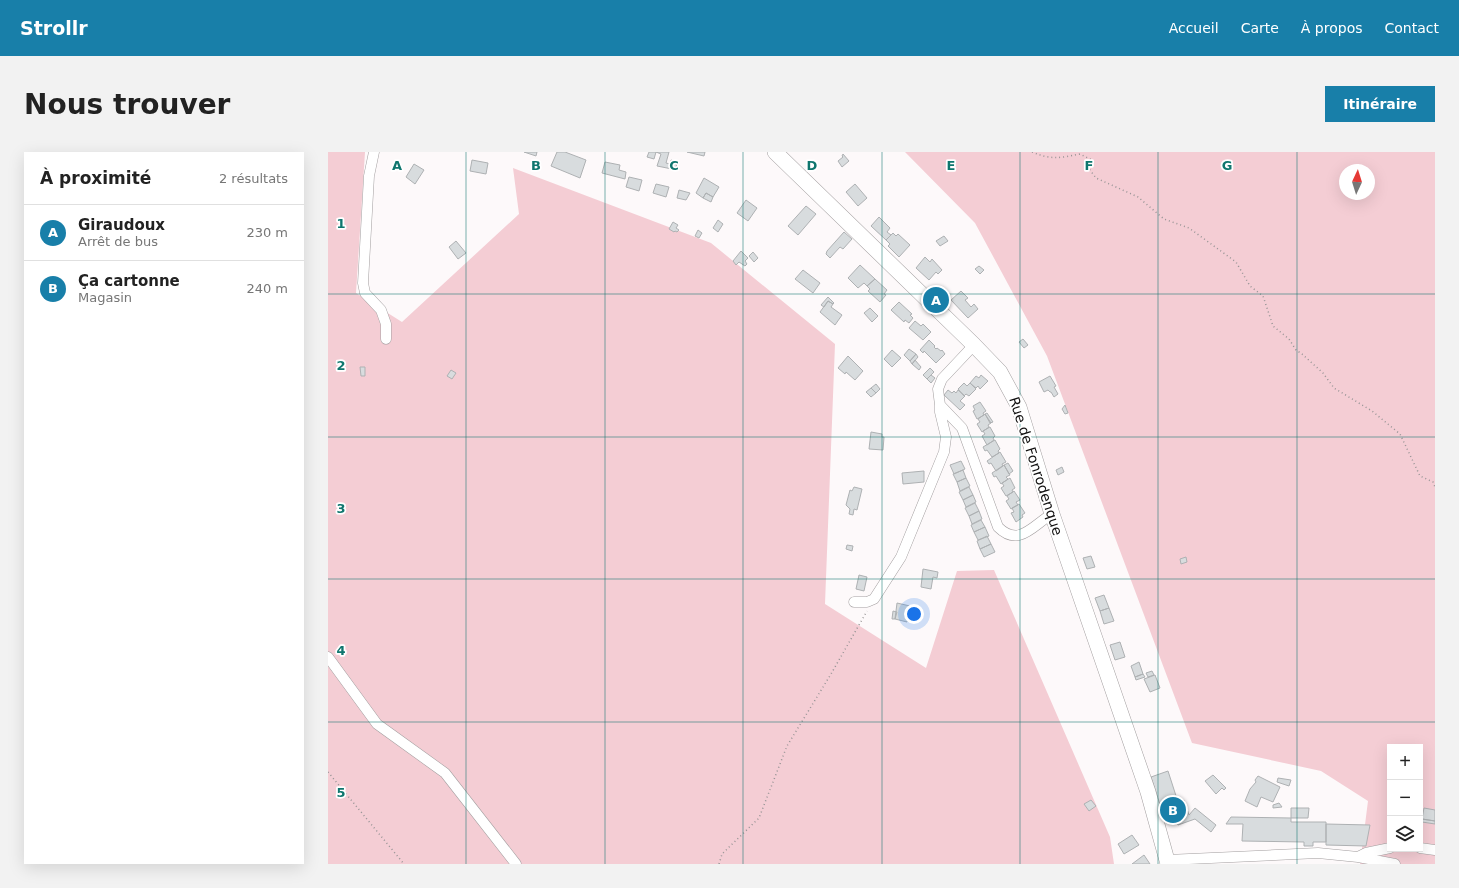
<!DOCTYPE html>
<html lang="fr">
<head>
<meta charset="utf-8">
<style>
  body { margin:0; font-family:"DejaVu Sans",sans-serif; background:#f2f2f2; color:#222 }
  .controls { position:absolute; right:12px; bottom:12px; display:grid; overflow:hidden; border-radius:0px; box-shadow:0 4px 16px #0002 }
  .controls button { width:36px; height:36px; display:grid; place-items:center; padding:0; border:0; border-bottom:1px solid #e0e0e0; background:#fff; color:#222; font:20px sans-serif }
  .compass { position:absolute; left:1011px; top:12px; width:36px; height:36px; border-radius:50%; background:#fff; box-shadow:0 4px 16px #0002; rotate:4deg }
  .you { position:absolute; left:586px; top:462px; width:14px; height:14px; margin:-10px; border:3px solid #fff; border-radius:50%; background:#1a73e8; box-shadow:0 0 0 6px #1a73e833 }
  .badge { display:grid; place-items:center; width:26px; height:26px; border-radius:50%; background:#187fa9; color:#fff; font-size:13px; font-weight:700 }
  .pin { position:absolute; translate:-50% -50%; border:2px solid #fff; box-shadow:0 1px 4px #0006 }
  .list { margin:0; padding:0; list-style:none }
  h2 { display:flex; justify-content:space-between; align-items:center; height:52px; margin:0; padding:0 16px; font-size:17px }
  h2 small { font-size:13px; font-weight:400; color:#767676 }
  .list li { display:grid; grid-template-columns:26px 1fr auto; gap:12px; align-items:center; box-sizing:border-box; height:56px; padding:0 16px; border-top:1px solid #e0e0e0 }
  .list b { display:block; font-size:15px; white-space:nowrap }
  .list p { margin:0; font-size:13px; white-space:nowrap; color:#767676 }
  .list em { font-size:13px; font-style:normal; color:#767676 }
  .icon { flex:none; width:22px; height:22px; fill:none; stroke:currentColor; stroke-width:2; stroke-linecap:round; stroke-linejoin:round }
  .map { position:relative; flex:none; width:1107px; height:712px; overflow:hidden; border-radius:0px }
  header { display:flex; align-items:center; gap:24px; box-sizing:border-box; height:56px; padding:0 20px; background:#187fa9; color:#fff }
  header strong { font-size:19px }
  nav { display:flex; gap:22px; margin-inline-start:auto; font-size:14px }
  .intro { display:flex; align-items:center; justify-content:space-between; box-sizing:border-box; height:96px; padding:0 24px }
  h1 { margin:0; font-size:28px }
  .button { padding:10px 18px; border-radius:0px; background:#187fa9; color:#fff; font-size:14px; font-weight:700 }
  main { display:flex; gap:24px; padding:0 24px }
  aside { flex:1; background:#fff; border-radius:0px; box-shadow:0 4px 16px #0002 }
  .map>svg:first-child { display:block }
  .green { fill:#f4cdd4; fill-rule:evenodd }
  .building { fill:#d8dcde; stroke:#aeb1b3 }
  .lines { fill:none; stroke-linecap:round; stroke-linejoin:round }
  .street-casing { stroke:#a29e9f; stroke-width:11 }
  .secondary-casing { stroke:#a29e9f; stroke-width:16 }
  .path { stroke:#979495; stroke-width:1.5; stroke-dasharray:1 3; stroke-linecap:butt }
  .street { stroke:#fff; stroke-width:10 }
  .secondary { stroke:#fff; stroke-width:15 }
  .grid { fill:none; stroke:#0f766e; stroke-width:1; stroke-opacity:0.55 }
  .labels { text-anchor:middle; stroke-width:3.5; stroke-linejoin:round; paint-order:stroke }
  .street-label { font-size:14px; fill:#111010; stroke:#fff }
  .grid-label { font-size:13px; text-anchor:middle; font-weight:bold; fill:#0f766e; stroke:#fff; stroke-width:3.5; stroke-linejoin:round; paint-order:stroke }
</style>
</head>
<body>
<header>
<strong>Strollr</strong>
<nav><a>Accueil</a><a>Carte</a><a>À propos</a><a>Contact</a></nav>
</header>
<div class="intro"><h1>Nous trouver</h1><a class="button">Itinéraire</a></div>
<main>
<aside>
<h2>À proximité<small>2 résultats</small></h2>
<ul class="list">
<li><span class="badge">A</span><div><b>Giraudoux</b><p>Arrêt de bus</p></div><em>230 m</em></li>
<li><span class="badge">B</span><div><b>Ça cartonne</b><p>Magasin</p></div><em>240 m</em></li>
</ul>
</aside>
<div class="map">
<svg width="1107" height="712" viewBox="0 0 1107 712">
  <rect width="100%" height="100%" fill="#fdf9fa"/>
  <path class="green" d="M0,0H37L28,141L74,170L191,62L185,16L383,91L507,192L497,452L598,516L629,419L666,418L782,685L786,712H0Z
    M577,0H1107V712H1032L1040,649L993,619L864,591L719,204L647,71ZM1017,18H1041V42H1017ZM1062,595H1092V697H1062Z"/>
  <path class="building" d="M196,0H209L208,4Z
    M229,0H237L258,8L252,26L223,14Z
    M321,0H341L338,11L342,12L343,8L346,9L344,17L329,14L333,2L328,0L326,7L319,5Z
    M359,0H377L376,4Z
    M515,2L521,9L514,15L510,9L515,5L514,4Z
    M144,8L160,11L158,22L142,19Z
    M346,9L348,10L347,12H349L347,18L344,17Z
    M277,10L292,13L291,18L298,20L297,27L274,21Z
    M86,12L96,18L87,32L78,25Z
    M301,25L314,28L311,39L298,35Z
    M376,26L391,35L385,45L378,41L375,46L368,41Z
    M328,32L341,35L338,45L325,41Z
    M527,32L539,46L530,54L518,40Z
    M351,38L362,41L358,48L349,46Z
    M378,41L385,45L383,50L375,46Z
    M418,48L429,56L420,69L409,61Z
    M478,54L488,62L470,83L460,74Z
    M551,65L562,76L559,80L563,83L558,88L543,74Z
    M390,68L395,72L390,80L385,76Z
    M345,70L350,73L348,76L351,78L349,80L347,79L346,80L341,77Z
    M370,78L374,81L371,86L367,84Z
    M516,80L524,87L515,97L512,95L502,106L498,102L499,99Z
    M565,81L568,84L570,82L582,93L571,105L560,94L562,92L558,88Z
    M616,84L620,89L612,94L608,89Z
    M128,89L138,101L130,107L121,95Z
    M413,99L420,106L417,109L419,112L417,114L411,110L408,113L405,109Z
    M425,100L430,106L426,110L421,104Z
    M597,105L602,110L604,107L614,118L610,122L608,120L601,128L588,116Z
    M532,113L547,127L539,134L536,131L530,136L520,126Z
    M651,114L656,118L652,122L647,117Z
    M475,118L492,131L485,141L467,127Z
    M547,127L559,138L556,142L558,143L552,150L540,139L542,137L539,134Z
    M633,139L640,146L637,148L643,155L646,152L650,157L640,166L623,148Z
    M500,145L506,151L505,152L500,149L496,155L493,153Z
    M500,149L505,152L503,155L514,163L507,173L492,160Z
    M571,150L584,162L582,163L585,166L581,171L577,168L576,170L563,158Z
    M542,156L550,164L544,170L536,161Z
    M587,169L593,174L595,172L603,180L595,188L581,176Z
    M695,187L700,193L696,196L691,190Z
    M601,188L607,194L606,195L608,197L609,196L613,199L614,198L617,202L608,211L596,199L595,201L592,198Z
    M581,197L588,202L582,209L576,203Z
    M564,198L573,206L564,215L556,207Z
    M588,202L590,205L584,212L582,209Z
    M520,204L535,219L527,228L518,220L517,222L510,216Z
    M587,208L593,215L591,218L584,212Z
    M32,215H37V224H33Z
    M602,216L606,220L599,227L595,223Z
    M123,218L128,221L124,227L119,224Z
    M603,223L607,226L603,231L599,227Z
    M653,223L660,229L652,237L650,234L648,236L642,231L648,224L651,226Z
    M722,224L728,234L726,235L730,242L726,245L723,240H722L720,238L716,240L711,230Z
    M636,231L639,234L642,231L648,237L641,244L638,242L636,244L630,237Z
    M548,232L552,237L548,241L543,236Z
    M543,236L548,241L543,245L538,240Z
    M620,238L624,241L626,239L628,241L630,238L637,244L632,249L637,253L632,258L616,243Z
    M652,250L658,259L655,261L656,263L649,267L645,259L647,258L645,254Z
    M737,253L740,261L737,262L734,257Z
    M659,261L665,270L662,271L657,262Z
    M657,262L663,271L660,273L661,275L654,280L649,272L652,270L650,267Z
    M662,275L667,284L665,286L666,288L659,293L654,284L657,282L655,279Z
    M543,280L554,282V285H556L555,298L541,297Z
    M667,288L672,297L670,299L671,301L664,305L659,298L657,299L655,295Z
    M672,300L678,310L674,312L675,314L668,319L663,311L661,312L659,309Z
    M633,309L637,317L626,322L622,313Z
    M680,311L685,319L681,322L676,313Z
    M676,313L682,323L678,325L680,327L673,332L668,324L666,325L664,321Z
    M734,315L736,320L730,323L728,318Z
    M635,318L638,326L629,330L625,322Z
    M596,319V330L575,332L574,321Z
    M638,326L642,334L632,339L629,330Z
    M682,326L687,336L684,338L685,340L678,344L673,336L676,334L674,331Z
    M526,335L534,337L529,358L526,357L525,363L521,362L522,357L518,353L522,338L524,339Z
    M641,335L645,343L635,348L631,340Z
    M686,339L692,348L688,350L690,353L683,357L678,349L681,347L679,344Z
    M645,343L648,350L638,355L635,348Z
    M647,351L651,359L641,364L637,356Z
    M691,352L697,361L694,363L695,365L688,370L683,361L686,360L684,356Z
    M651,359L654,367L644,372L641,364Z
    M653,368L657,375L646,380L643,373Z
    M657,375L661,384L650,388L646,380Z
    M659,384L663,392L652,397L649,389Z
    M663,392L667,400L656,405L652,397Z
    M519,393L525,394L524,399L518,397Z
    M763,404L767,415L759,417L755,406Z
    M858,405L859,410L853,412L852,407Z
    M595,417L610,420L609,426L605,425L603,437L593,435Z
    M531,423L539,425L536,439L528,437Z
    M776,443L781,456L772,459L767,446Z
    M569,451L582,454L579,470L567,467Z
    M781,456L786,469L776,472L772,459Z
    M565,459L569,460L567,467H564Z
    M792,490L797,505L787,508L782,493Z
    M811,510L815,522L807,525L803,514Z
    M824,519L826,523L820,525L818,521Z
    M815,522L817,525L808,528L807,525Z
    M827,523L832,536L822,540L816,527Z
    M840,619L850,650L856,648L861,663L867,656L888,673L883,680L867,667L850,673L848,668L838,671L823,625Z
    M885,623L898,636L896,638L894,636L888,642L877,629Z
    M930,624L952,635L945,650L933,645L929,655L917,649L922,637L928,630L927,628Z
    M950,626L963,628L961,634L949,630Z
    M763,648L768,654L761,659L756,652Z
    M951,651L954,655L945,656V653Z
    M963,656H981L980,666H963Z
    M1096,656L1107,658V669L1094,667Z
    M903,665L963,666V670H998V690H985V694H976V690L914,689L915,672H898Z
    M1094,667L1107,669V672L1094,670Z
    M998,672L1042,673L1038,694L998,693Z
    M804,683L811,693L796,702L790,692Z
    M816,703L822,712H804Z"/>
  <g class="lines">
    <g class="street-casing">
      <path id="street" d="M46,0L41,24L35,131L37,141L53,158L58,172V187
        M646,193L614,227L610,237L612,253L634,276L670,375C691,396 705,373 724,362
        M526,450H539L546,447L573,405L616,300L618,285L612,260V253
        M0,505L49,572L117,621L188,712
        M1092,696L1107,698
        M1030,705L1038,701L1062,696
        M839,708L990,701L1030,705L1067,712"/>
    </g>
    <g class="secondary-casing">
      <path id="secondary" d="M447,0L646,193L672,220L691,255L724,362L820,640L840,712"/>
    </g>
    <path class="path" d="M704,0C723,8 732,6 752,2L764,8L762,18L768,26L810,45L836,67L861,76L908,110L922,134L935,144L945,174L961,187L968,198L974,202L995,221L1006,236L1044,259L1072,282L1092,324L1105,330L1107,335
      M0,620L76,712
      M391,712L394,702L431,666L459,594L503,522L539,459"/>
    <use href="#street" class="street"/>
    <use href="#secondary" class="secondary"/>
  </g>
  <path class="grid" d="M138,0V712M277,0V712M415,0V712M554,0V712M692,0V712M830,0V712M969,0V712M0,142H1107M0,285H1107M0,427H1107M0,570H1107"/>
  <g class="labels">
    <g class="street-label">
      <text transform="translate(708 314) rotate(72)" y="5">Rue de Fonrodenque</text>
    </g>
  </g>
  <g class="grid-label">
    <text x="69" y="18">A</text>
    <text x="208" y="18">B</text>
    <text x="346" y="18">C</text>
    <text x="484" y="18">D</text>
    <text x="623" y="18">E</text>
    <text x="761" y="18">F</text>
    <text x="899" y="18">G</text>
    <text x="13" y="76">1</text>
    <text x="13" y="218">2</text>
    <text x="13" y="361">3</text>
    <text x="13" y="503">4</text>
    <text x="13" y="645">5</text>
  </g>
</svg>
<div class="controls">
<button>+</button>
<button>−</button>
<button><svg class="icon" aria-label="layers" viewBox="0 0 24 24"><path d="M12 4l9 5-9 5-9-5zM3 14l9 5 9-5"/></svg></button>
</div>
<svg class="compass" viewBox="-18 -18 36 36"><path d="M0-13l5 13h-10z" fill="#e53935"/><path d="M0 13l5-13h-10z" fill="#767676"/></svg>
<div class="you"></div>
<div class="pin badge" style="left:608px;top:148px">A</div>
<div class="pin badge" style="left:845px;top:658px">B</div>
</div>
</main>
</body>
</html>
